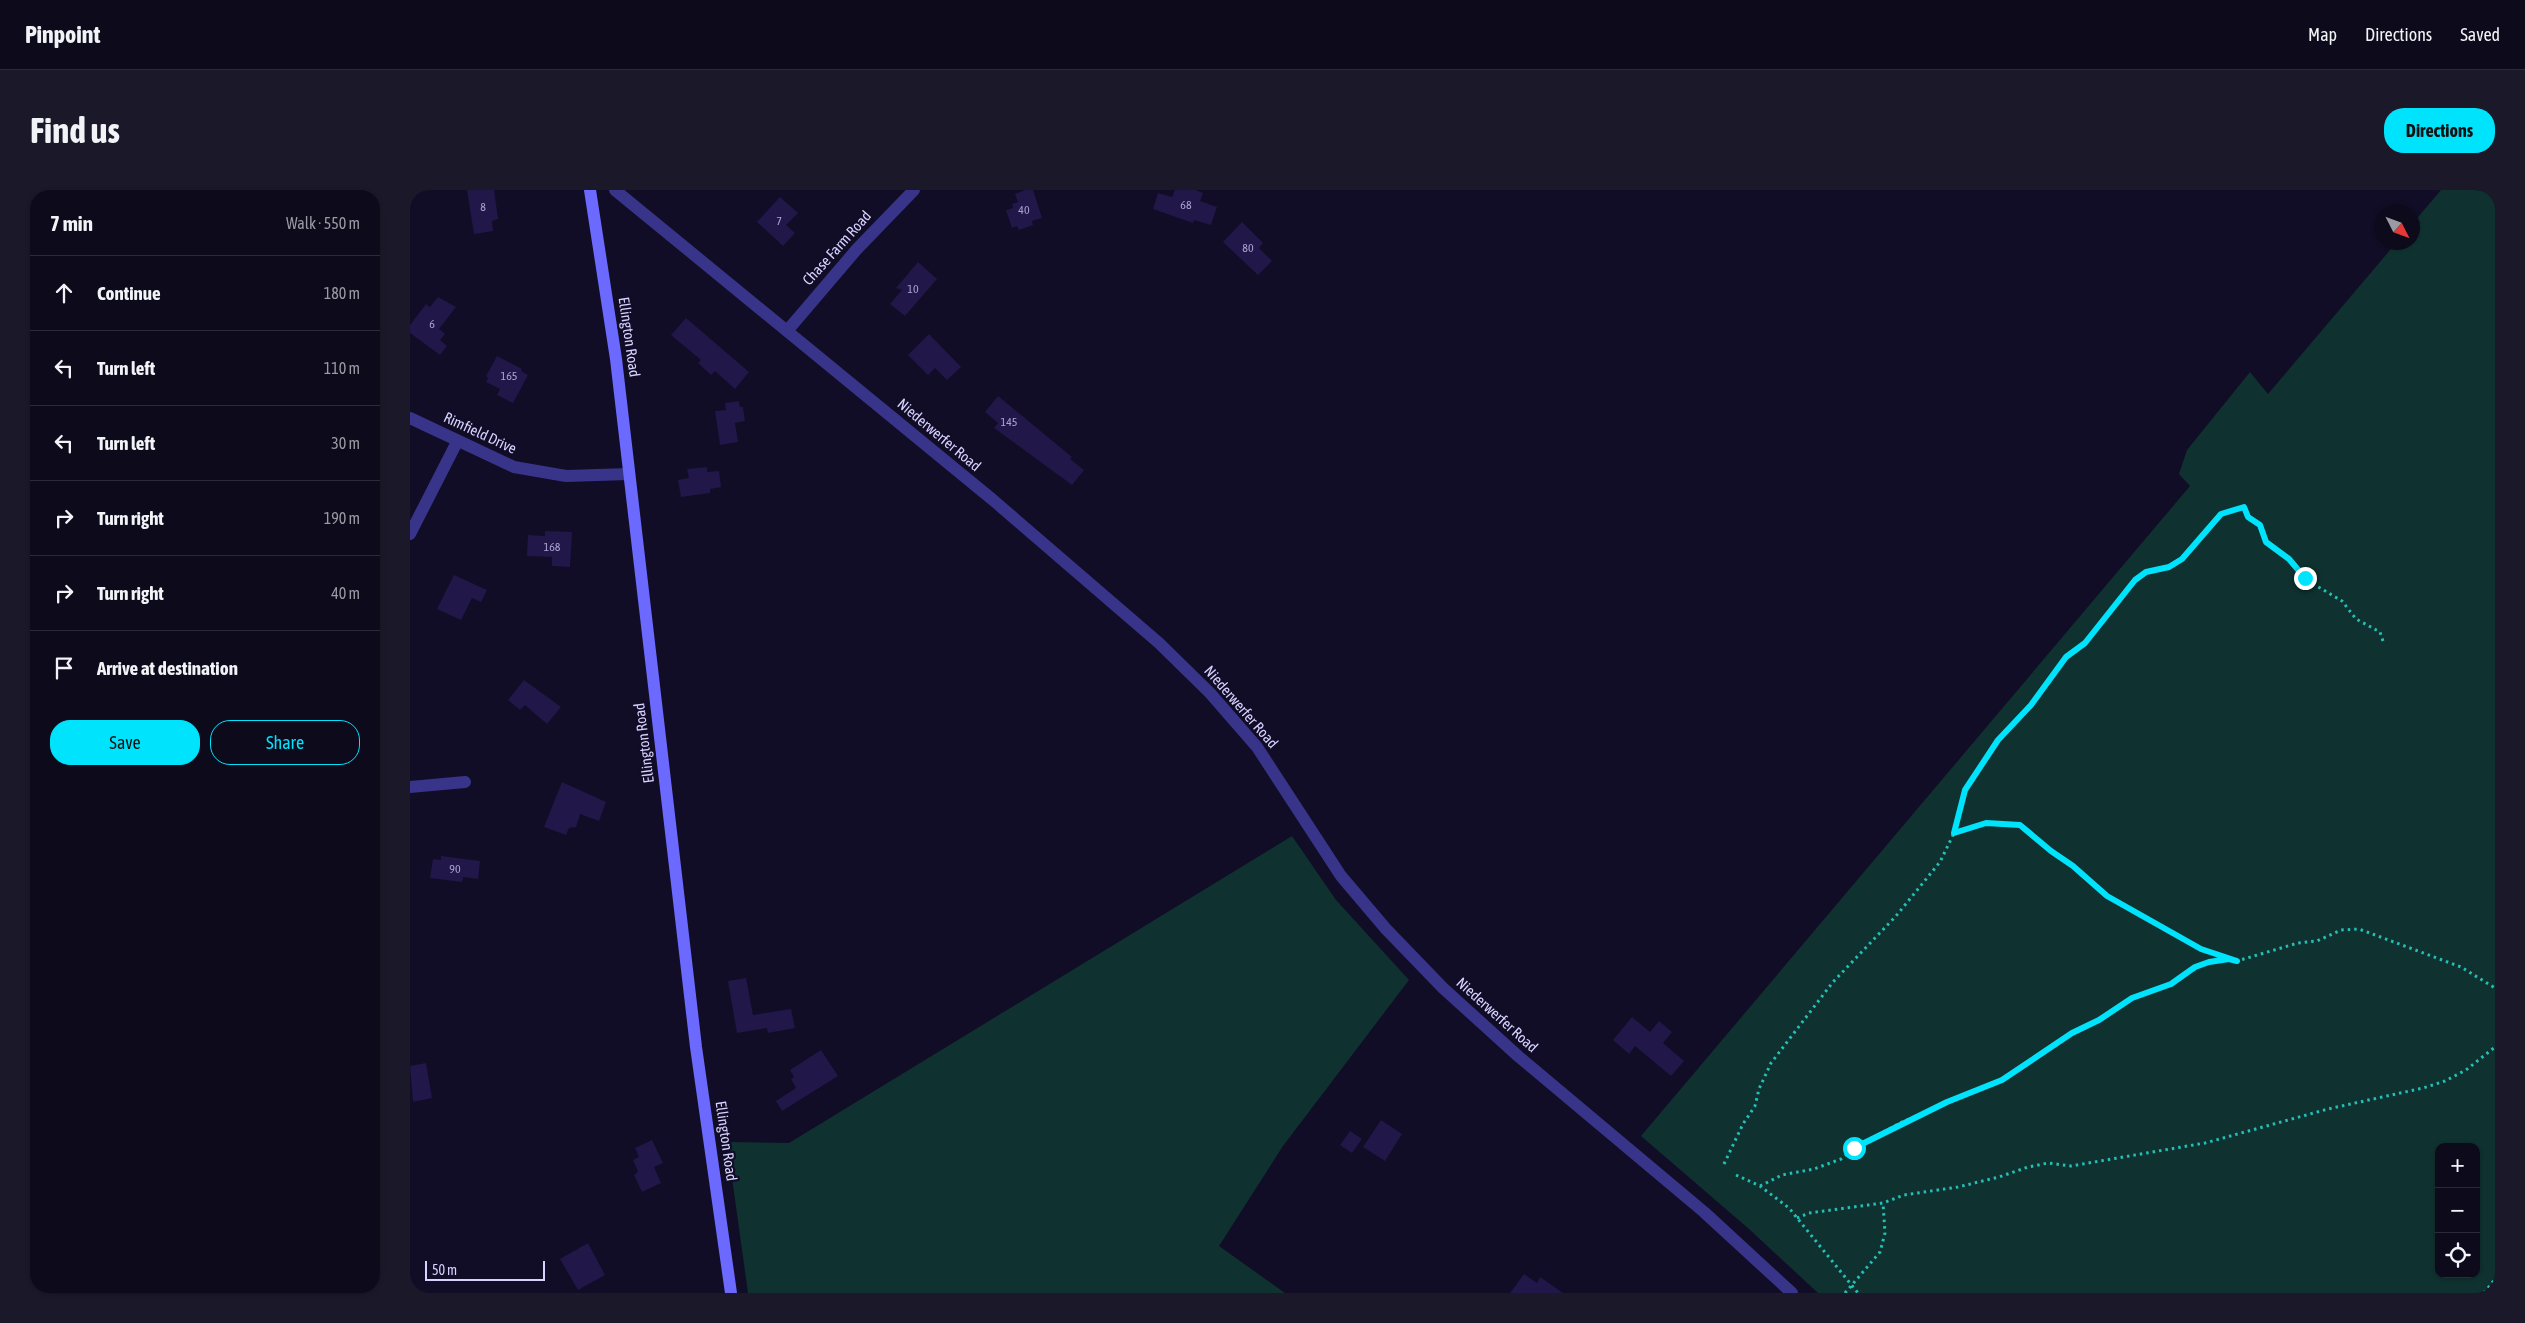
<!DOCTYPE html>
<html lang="en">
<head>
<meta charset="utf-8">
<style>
  body { margin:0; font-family:"Asap Condensed",sans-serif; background:#1b1829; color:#f1f3f6 }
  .controls { position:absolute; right:15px; bottom:15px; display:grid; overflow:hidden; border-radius:10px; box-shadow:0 1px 4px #0004 }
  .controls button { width:45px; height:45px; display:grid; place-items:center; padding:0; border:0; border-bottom:1px solid #2d2b3b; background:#0d0a1c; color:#f1f3f6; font:25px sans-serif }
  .compass { position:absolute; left:1965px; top:15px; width:45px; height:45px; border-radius:50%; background:#0d0a1c; box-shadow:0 1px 4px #0004; rotate:132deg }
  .scale { position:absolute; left:15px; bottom:12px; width:120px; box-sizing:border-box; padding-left:5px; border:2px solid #d7d2ff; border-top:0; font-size:14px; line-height:18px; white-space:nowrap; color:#d7d2ff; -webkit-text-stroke:4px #110d26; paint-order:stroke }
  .stop { position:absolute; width:15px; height:15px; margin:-11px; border:4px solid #00e3fd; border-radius:50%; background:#fff }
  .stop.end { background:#00e3fd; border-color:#fff; box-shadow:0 1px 5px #0008 }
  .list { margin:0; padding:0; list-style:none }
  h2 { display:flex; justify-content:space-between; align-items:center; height:65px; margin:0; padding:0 20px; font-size:21px }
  h2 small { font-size:16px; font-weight:400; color:#9a9aa3 }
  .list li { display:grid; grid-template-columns:32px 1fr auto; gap:15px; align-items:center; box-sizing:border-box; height:75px; padding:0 20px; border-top:1px solid #2d2b3b }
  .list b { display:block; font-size:19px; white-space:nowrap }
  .list em { font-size:16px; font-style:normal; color:#9a9aa3 }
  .actions { display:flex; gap:10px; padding:15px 20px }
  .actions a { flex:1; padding:11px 0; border:1px solid #00e3fd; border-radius:20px; text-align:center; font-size:18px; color:#00e3fd }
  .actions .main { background:#00e3fd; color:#111 }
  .icon { flex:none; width:28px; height:28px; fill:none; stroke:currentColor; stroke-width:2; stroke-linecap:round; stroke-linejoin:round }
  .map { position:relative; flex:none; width:2085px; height:1103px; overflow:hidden; border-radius:20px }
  header { display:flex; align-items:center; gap:30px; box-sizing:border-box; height:70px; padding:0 25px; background:#0d0a1c; border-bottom:1px solid #2d2b3b }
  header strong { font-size:24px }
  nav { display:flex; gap:28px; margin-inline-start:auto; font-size:18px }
  .intro { display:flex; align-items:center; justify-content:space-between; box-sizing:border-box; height:120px; padding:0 30px }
  h1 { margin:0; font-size:35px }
  .button { padding:12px 22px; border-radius:20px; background:#00e3fd; color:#111; font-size:18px; font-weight:700 }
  main { display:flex; gap:30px; padding:0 30px }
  aside { flex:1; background:#0d0a1c; border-radius:20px; box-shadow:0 1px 4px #0004 }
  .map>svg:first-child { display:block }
  .green { fill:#0f312f; fill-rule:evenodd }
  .building { fill:#211749 }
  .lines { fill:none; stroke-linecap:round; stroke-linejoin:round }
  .path { stroke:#24c0b7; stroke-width:3; stroke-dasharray:2.5 4; stroke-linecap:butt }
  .minor { stroke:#373489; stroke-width:12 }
  .secondary { stroke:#6c69ff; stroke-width:12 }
  .route { stroke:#00e3fd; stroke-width:6 }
  .labels { text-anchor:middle; stroke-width:4.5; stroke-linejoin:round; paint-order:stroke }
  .number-label { font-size:12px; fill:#aaa3d2 }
  .street-label { font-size:15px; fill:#d7d2ff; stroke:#110d26 }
</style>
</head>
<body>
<header>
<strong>Pinpoint</strong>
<nav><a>Map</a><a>Directions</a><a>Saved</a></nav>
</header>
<div class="intro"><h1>Find us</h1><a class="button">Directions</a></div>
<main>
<aside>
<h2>7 min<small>Walk · 550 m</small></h2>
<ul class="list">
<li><svg class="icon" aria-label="ahead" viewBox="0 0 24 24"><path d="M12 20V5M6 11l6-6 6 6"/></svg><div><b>Continue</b></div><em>180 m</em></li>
<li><svg class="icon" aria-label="left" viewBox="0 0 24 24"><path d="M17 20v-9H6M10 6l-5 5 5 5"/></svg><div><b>Turn left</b></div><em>110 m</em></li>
<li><svg class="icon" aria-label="left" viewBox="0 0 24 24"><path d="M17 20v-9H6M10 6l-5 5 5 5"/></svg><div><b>Turn left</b></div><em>30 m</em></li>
<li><svg class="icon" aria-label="right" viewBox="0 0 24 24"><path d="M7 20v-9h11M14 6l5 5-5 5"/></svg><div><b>Turn right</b></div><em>190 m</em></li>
<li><svg class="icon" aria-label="right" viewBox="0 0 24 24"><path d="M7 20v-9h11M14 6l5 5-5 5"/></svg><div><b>Turn right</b></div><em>40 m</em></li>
<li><svg class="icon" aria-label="arrive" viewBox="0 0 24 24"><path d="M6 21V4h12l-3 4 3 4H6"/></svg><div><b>Arrive at destination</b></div></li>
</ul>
<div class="actions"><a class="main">Save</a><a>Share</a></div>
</aside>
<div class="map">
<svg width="2085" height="1103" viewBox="0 0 2085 1103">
  <rect width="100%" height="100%" fill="#110d26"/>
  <path class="green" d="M2031,0H2085V1103H1408L1339,1039L1231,946L1780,296L1769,284L1777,260L1840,182L1858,204L1986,53L2002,52L2003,33ZM2029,957H2066V1084H2029Z
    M882,646L926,710L999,790L873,956L809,1056L875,1103H338L317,952L379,953Z"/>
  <path class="building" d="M57,0H84L88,29L82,31L83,41L64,44Z
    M615,0H623L632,28L622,31L623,35L609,40L607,36L602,38L596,20L603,18L602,14L608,12L605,4Z
    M765,0H785L793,3L790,11L807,17L801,35L784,30L783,33L743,19L748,3L762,7Z
    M370,7L388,23L376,35L385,43L373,56L347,32Z
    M832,32L853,53L849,58L862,71L848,85L813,52Z
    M508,72L527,89L495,126L480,114L492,100L486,98Z
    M28,107L46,117L29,139L35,144L30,150L37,156L30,165L0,143V135L16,114L20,117Z
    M276,128L339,182L325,199L305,181L301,185L288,173L291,170L261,145Z
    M519,144L551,177L537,190L525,178L518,185L498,165Z
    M87,166L112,179L111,181L118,185L103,213L87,205L90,199L76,192L78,188L76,186Z
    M588,206L662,267L660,269L674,280L662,295L584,238L588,233L575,222Z
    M329,211L330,217H333L335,231L325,233L328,252L310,255L305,221L316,220L315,213Z
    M297,277V282L309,281L311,297L300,299V303L271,307L268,290L279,288L277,279Z
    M135,341L162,342L160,377L142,376V367L117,366L118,345L135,346Z
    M44,385L77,400L71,412L62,408L51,430L27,419Z
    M114,490L151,517L137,534L115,515L110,520L98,510Z
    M152,592L196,612L189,631L170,624L166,637L159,638L156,645L134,637Z
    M31,666L70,671L68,689L53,687L52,692L20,688L23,669L31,670Z
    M336,788L343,825L381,819L385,838L358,843L357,838L327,843L318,791Z
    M1222,827L1240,842L1249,831L1262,842L1253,853L1274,871L1261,886L1225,856L1219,864L1203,850Z
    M411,860L428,886L372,921L366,911L386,898L381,889L384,887L380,880Z
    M16,873L22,908L3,912L0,876Z
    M971,930L992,944L975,971L953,957Z
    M940,941L952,949L942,963L930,955Z
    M242,950L253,973L244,977L251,993L232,1002L224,985L228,982L223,970L229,967L225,958Z
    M178,1053L195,1085L168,1100L150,1069Z
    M1114,1084L1127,1093L1130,1087L1153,1103H1100Z"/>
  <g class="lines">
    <path class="path" d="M1544,643L1555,600L1588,550L1621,515L1656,467L1675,453L1725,390L1736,382L1759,377L1773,369L1811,323L1834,317L1838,327L1850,335L1856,352L1879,369L1895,389L1932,411L1946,429L1970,442L1973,451
      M1314,974L1333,934L1345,916L1349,899L1361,873L1423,792L1486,726L1530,672L1544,643L1576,633L1610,635L1641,661L1663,676L1697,706L1791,759L1820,768
      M1326,985L1350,996L1379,1018L1448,1103
      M1350,996L1372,985L1404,979L1431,969L1444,958L1492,932L1592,890L1662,843L1689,830L1722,808L1761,794L1785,777L1799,772L1819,769L1827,771L1888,753L1907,751L1931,740L1949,739L2051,777L2085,798
      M1387,1028L1399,1023L1473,1013L1494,1005L1548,997L1589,987L1618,977L1638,973L1661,976L1795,953L1918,919L2013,898L2035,891L2056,880L2085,857
      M1435,1103L1470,1062L1475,1043L1473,1013
      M2074,1103L2085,1089"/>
    <path class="minor" d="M205,0L583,310L749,453L800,503L847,557L931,686L976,739L1033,798L1108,866L1294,1022L1382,1103
      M377,141L447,59L504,0
      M0,228L104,277L156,286L219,284
      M0,344L47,252
      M0,597L55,592"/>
    <path class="secondary" d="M180,0L206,169L286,857L321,1103"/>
  </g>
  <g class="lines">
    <path class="route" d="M1444,958L1537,912L1592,890L1662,843L1689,830L1722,808L1761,794L1785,777L1799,772L1819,769L1827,771L1791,759L1697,706L1663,676L1641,661L1610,635L1576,633L1544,643L1555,600L1588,550L1621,515L1656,467L1675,453L1725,390L1736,382L1759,377L1772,369L1811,324L1834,317L1838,327L1850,335L1856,352L1879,369L1895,388"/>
  </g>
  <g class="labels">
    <g class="number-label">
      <text x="776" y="19">68</text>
      <text x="73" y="21">8</text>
      <text x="614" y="24">40</text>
      <text x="369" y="35">7</text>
      <text x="838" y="62">80</text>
      <text x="503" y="103">10</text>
      <text x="22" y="138">6</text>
      <text x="99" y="190">165</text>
      <text x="599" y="236">145</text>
      <text x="142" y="361">168</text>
      <text x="45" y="683">90</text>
    </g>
    <g class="street-label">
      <text transform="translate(427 58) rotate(-48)" y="5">Chase Farm Road</text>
      <text transform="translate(219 147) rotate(82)" y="5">Ellington Road</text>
      <text transform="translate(70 243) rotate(25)" y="5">Rimfield Drive</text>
      <text transform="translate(529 245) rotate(40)" y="5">Niederwerfer Road</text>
      <text transform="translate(831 517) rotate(49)" y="5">Niederwerfer Road</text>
      <text transform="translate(234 553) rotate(-97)" y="5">Ellington Road</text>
      <text transform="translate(1087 825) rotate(42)" y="5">Niederwerfer Road</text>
      <text transform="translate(316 951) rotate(82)" y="5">Ellington Road</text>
    </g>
  </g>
</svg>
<div class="controls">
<button>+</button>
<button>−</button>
<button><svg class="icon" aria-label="locate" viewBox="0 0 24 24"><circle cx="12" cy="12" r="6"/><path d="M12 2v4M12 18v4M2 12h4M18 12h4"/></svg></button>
</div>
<svg class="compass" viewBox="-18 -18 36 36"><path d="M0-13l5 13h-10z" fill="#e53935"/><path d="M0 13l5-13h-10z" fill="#9a9aa3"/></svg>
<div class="scale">50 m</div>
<div class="stop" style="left:1444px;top:958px"></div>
<div class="stop end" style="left:1895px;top:388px"></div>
</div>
</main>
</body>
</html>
